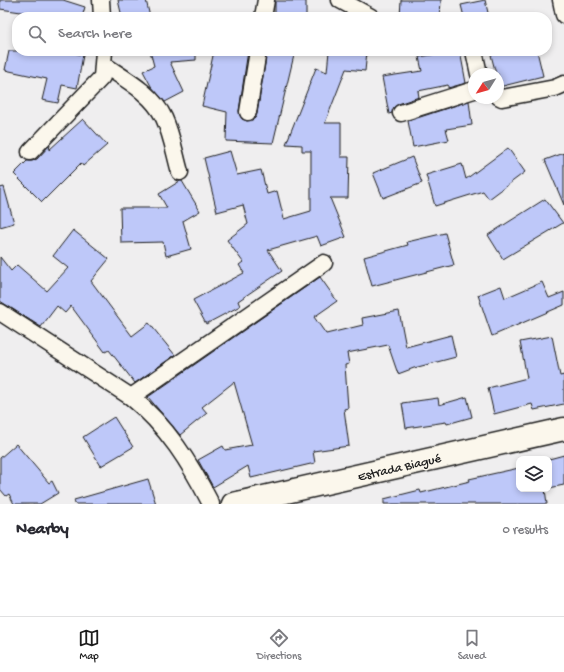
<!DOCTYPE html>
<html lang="en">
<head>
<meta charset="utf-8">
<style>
  body { margin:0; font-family:"Gochi Hand",sans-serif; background:#f2f2f3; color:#2b2b33 }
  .controls { position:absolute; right:12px; bottom:12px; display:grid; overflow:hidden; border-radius:8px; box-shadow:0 2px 6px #0003 }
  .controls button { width:36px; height:36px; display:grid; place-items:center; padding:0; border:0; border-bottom:1px solid #e1e1e2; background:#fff; color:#2b2b33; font:20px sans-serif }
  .compass { position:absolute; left:468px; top:68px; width:36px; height:36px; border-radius:50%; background:#fff; box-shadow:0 2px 6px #0003; rotate:233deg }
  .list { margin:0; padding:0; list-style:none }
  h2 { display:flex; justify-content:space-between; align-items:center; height:52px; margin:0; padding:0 16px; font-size:17px }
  h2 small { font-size:13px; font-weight:400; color:#7c7c81 }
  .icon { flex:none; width:22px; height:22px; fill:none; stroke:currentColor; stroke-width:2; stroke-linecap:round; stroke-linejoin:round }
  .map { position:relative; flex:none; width:564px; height:504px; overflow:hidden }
  .search { position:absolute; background:#fff; box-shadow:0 2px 6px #0003; left:12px; right:12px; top:12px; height:44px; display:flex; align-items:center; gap:10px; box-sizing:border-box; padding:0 14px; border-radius:16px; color:#7c7c81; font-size:15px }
  .sheet { height:112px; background:#fff }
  nav { display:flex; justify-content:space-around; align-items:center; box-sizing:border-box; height:56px; border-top:1px solid #e1e1e2; background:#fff; font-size:11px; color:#7c7c81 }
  nav a { display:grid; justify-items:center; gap:2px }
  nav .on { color:#1c1c1c }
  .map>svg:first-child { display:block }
  .building { fill:#bec8f9; stroke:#1c1c1c }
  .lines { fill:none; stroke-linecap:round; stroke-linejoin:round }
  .minor-casing { stroke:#1c1c1c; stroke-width:19 }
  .secondary-casing { stroke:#1c1c1c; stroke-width:25 }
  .minor { stroke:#fbf7ec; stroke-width:16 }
  .secondary { stroke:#fbf7ec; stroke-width:22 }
  .labels { text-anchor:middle; stroke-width:3; stroke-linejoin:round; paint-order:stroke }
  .street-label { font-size:13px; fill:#1c1c1c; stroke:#fbf7ec }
</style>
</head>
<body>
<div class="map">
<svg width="564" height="504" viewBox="0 0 564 504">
  <rect width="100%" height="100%" fill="#efeeef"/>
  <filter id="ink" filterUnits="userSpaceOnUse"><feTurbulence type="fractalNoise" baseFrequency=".025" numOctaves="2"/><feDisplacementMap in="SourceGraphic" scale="8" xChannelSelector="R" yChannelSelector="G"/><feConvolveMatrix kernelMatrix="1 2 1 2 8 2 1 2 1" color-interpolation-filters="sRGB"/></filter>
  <g filter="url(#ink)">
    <path class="building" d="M0,0H63L85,7L82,17H56L0,9Z
      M118,0H146L150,17H122Z
      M401,0H441L440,17H400Z
      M485,0L489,17H464L461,5Z
      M275,1H306V17H275Z
      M9,51H63L83,55L77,88L62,85L58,103L42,100L47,79L5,70Z
      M150,51H196V60L170,62L184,92L165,102L151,86L143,71L154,66Z
      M214,51H248L239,111L242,119L247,121L255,118L257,114L267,51H295L273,143L226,141L227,112L202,106Z
      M329,51H367L365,71L346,69L325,123H341V157H349L348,198H330L346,237L321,246L317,236L268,250L282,271L238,301L240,306L206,324L193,300L244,273L239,265L243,262L227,240L248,224L243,205L217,212L204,158L230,151L237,175L261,170L267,194L277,191L284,219L311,211V151H302V145L286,144L316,68L327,72Z
      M455,51H460L466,83L448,88V85L418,91L419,97L398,104L394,107L392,113L389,114L382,77L422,71L419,57Z
      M508,51H537L543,76L499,87L498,74H496L491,55Z
      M469,101L472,125L446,129L449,140L413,147L408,121Z
      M83,119L107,145L83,166L81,163L42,202L14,174L27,161H32L37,159L50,145L49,150Z
      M508,148L525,172L489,199L483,191L435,206L426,175L462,164L466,179Z
      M564,153V205L545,160Z
      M412,157L422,183L383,198L373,173Z
      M180,181H182L200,211L183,221L191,249L166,256L163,242L121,243L120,208H167L159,194Z
      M4,187L14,223L0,227V188Z
      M545,199L563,223L503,259L488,235Z
      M73,230L109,259L91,281L132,336L149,323L175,355L135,383L109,350L105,352L71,306L65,313L57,306L41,327L0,301V257L11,271L17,265L47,291L68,268L53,256Z
      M445,233L454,265L372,286L364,257L408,245L407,242Z
      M320,277L337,301L314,317L326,334L363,325L362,318L399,311L406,347L451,335L456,357L414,368L398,374L388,345L347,353L349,364L345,365L348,408L344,409L349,446L313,451L315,463L251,478L248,466L213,487L198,460L223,446L225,450L252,445L234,382L202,407L207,413L180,435L148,397Z
      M542,282L549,298L564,292V305L492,336L478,295L501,286L505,298Z
      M552,336L560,376L564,375V404L534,410L532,404L494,414L488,388L527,378L520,342Z
      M467,397L472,417L447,424L446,422L406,428L402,403L438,398L439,405Z
      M114,417L133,447L101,466L83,437Z
      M16,444L49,483L52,481L58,493L40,504H14L9,494L6,496L0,489V458Z
      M564,455V485L549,488V459Z
      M519,468V489H545L547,504H384V499L420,490L421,493L470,481L469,479Z
      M148,479L156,504H75L74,500Z"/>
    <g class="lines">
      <g class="minor-casing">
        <path id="minor" d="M101,0L102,17
          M340,0L371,17
          M561,0L564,15
          M263,17L266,0
          M474,51L479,74
          M104,65C125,79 153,94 164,118C172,135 175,155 180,172
          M498,96L502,98L555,88L564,84
          M248,112L258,51
          M401,113L474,90
          M30,152L102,77L104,51
          M0,312L131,397C167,426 190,463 211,504
          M131,397L324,263"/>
      </g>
      <g class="secondary-casing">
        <path id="secondary" d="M233,504L564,429"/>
      </g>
      <use href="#minor" class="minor"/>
      <use href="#secondary" class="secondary"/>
    </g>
  </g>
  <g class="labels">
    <g class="street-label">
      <text transform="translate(399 466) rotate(-13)" y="5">Estrada Biagué</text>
    </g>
  </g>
</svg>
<div class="controls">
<button><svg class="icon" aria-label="layers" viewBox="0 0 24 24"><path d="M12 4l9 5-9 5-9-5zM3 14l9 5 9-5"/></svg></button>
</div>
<svg class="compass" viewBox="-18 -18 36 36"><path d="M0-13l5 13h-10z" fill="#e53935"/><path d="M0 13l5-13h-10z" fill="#7c7c81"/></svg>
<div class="search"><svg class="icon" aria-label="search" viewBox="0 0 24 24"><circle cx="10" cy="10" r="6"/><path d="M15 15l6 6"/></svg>Search here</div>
</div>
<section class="sheet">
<h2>Nearby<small>0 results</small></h2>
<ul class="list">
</ul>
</section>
<nav>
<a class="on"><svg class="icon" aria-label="map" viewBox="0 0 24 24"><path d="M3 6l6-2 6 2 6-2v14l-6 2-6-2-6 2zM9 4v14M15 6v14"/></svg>Map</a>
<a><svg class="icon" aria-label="directions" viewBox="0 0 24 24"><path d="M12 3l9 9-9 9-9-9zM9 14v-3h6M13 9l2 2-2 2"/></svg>Directions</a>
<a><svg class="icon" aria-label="saved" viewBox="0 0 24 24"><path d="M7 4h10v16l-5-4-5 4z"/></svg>Saved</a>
</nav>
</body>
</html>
